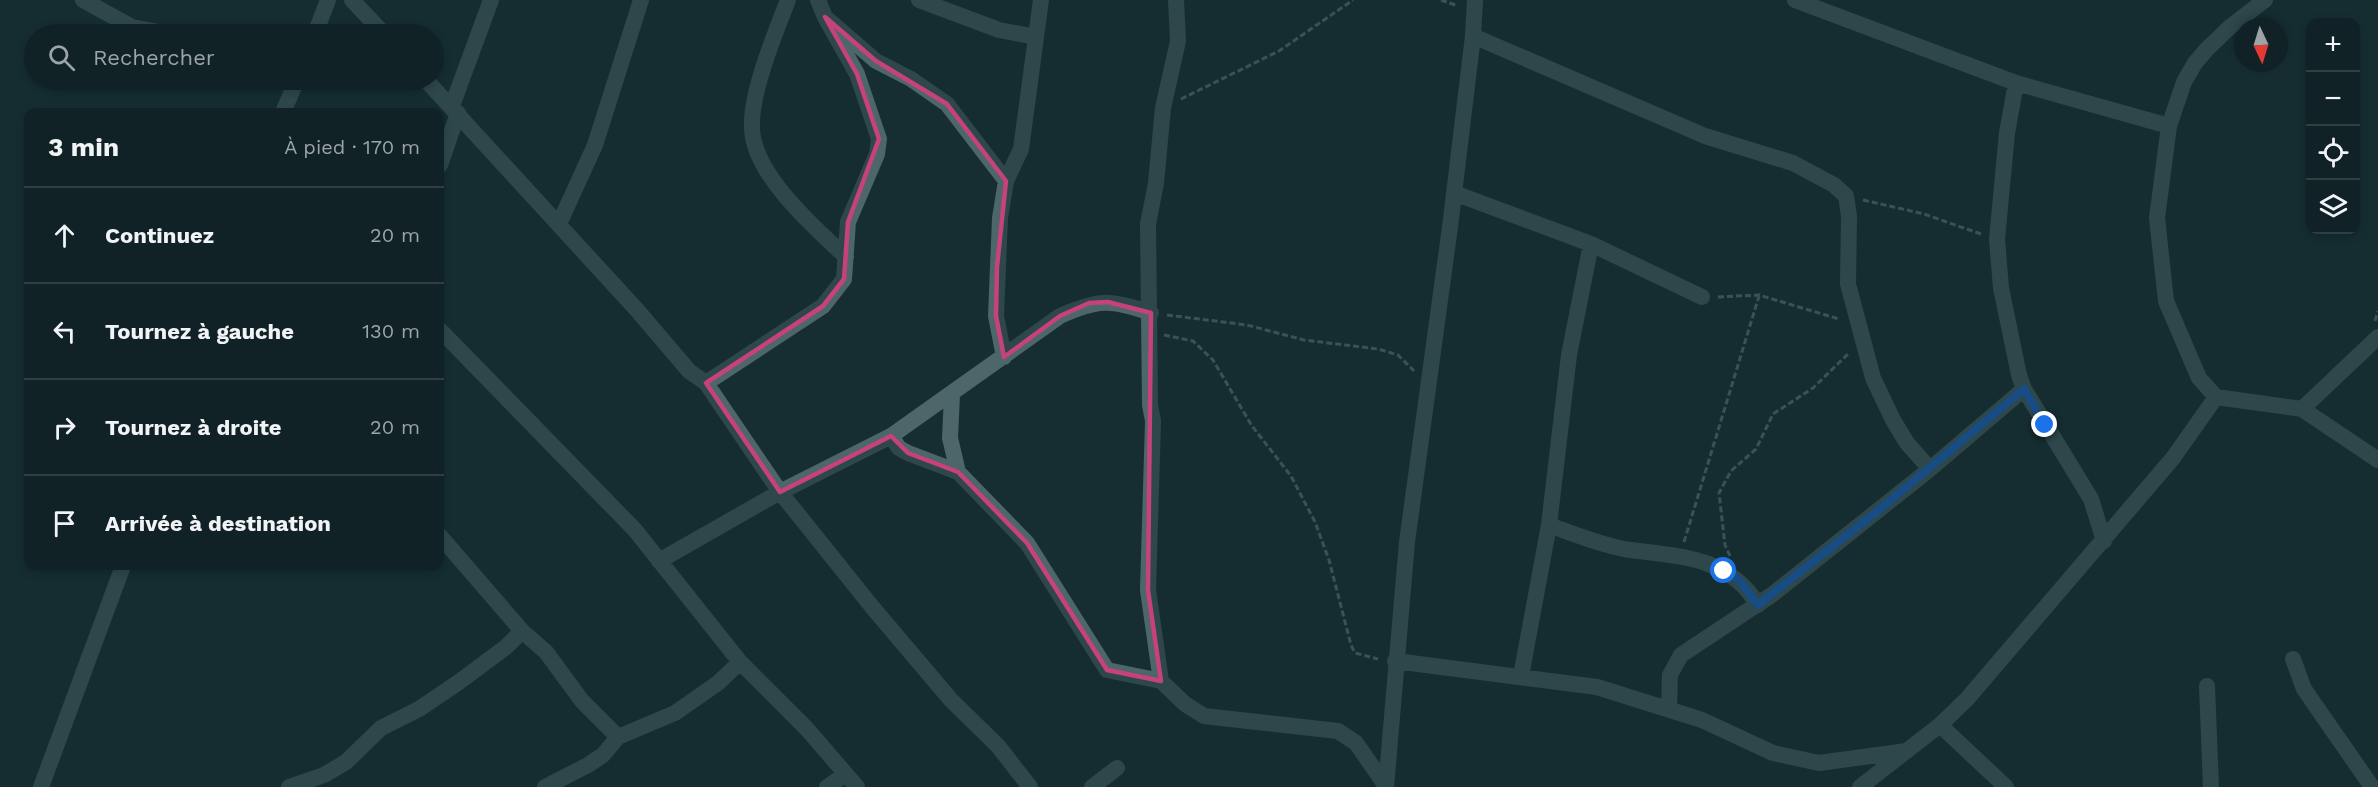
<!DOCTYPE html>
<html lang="fr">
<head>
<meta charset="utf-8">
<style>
  body { margin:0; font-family:"Work Sans",sans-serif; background:#1e2f32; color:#f1f3f6 }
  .controls { position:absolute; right:18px; top:18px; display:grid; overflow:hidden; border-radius:12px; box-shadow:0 3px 9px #0003 }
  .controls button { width:54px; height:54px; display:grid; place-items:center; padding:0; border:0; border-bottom:2px solid #303f42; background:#102225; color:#f1f3f6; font:30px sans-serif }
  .compass { position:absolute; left:2234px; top:18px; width:54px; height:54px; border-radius:50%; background:#102225; box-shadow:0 3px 9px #0003; rotate:176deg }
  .stop { position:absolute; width:18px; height:18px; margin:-14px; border:4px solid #1a73e8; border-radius:50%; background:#fff }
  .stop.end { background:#1a73e8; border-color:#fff; box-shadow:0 2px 6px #0008 }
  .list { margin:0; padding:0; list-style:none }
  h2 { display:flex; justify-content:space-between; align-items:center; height:78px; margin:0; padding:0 24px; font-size:26px }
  h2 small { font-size:20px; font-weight:400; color:#9ca4a7 }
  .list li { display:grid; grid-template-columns:39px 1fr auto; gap:18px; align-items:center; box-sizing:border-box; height:96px; padding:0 24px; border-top:2px solid #303f42 }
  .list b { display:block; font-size:22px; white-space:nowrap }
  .list em { font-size:20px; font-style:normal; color:#9ca4a7 }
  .icon { flex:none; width:33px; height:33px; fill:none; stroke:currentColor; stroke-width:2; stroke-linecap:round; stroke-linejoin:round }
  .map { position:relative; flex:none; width:2378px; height:787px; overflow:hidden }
  .search { position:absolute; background:#102225; box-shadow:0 3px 9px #0003; left:24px; top:24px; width:420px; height:66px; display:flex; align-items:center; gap:15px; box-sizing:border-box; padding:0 21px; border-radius:33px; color:#9ca4a7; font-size:22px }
  .panel { position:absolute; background:#102225; box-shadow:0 3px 9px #0003; left:24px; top:108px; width:420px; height:462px; border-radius:12px }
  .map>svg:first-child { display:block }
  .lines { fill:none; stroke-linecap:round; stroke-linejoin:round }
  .path { stroke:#697d80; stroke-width:3; stroke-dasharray:6 3; stroke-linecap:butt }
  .minor { stroke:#4d666a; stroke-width:16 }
  .route { stroke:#1a73e8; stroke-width:8 }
  .marked { fill:none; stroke:#c74278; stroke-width:4.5; stroke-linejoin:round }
</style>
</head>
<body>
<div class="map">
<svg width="2378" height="787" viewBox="0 0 2378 787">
  <rect width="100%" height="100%" fill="#162e31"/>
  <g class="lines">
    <path class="path" d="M1441,0L1458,6
      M1181,99L1279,51L1353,0
      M1863,200L1924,214L1981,234
      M1718,297L1759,295L1839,319
      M1167,315L1247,325L1304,340L1378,349L1398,355L1414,371
      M2375,321L2378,311
      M1164,335L1193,341L1213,360L1252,426L1291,476L1315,522L1329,560L1351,645L1355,653L1378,659
      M1684,542L1759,296
      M1730,556L1725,545L1719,493L1731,471L1756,449L1773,414L1813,388L1849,353"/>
    <path class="minor" d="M83,0L132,27L169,34
      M352,0L384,34
      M788,0C775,34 750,93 752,129C754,175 814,227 846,257
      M818,0L825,17L876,61L911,79L947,104L1006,181
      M919,0L999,30L1036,37
      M1795,0L2016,83L2169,126
      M2265,0L2230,27L2207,49L2195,63L2184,82L2169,126L2157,218L2166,301L2199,378L2216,397L2302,409L2378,337
      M315,34L328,0
      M1473,36L1705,136L1793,163L1834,185L1846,196L1849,216L1848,284L1873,378L1893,420L1907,443L1930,469
      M426,80L637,310L689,371L706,383L780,492L873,608L951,700L998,746L1030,787
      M2016,83L2007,133L1997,239L2001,288L2019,375L2024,389L2091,499L2104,541
      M452,106L491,0
      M283,112L297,80
      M440,165L458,113
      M1454,193L1591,244L1702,297
      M559,224L595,145L641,0
      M440,330L635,530L740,662L807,729L857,787
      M1004,357L996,316L1000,218L1006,181L1021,149L1041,0
      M706,383L823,306L844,279L848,222L877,154L879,139L857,74L825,17
      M952,395L950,438L958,472
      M2302,409L2378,460
      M891,436L899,448L908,453L958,472L1027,543L1107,670L1161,681L1185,704L1204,716L1338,731L1356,743L1386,786
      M1549,525C1574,534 1598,544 1624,549C1676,557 1727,554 1758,605
      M440,536L522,631L546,652L582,701L618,737
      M659,561L780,492L891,436L1060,316C1098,299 1110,299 1151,313
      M2293,659L2304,689L2372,787
      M1395,661L1597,687L1702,720L1773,753L1819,763L1907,751
      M1521,676L1549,525L1569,355L1591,244
      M1161,681L1148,590L1153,421L1150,405L1148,224L1156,183L1163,108L1178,41L1176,0
      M2207,686L2211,787
      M1669,708L1670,675L1681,655L1773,594L1930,469L2024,389
      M1940,725L2006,787
      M41,787L123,566
      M289,787L324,775L346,762L381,728L419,709L459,682L506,647L522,631
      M545,787L588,765L603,755L618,737L675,713L718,683L740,662
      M827,787L846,774
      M1092,787L1117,768
      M1386,787L1407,542L1450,227L1473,36L1475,0
      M1860,787L1940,725L1967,699L2173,458L2216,397"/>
  </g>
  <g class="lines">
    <path class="route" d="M1724,571L1739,580L1758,605L1880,509L2024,389L2045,425"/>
  </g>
  <path d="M0 0H2378V787H0ZM825,17L876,61L947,104L1006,181L997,267L996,316L1004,357L1060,316L1089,303L1108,302L1151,313L1148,590L1161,681L1107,670L1027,543L958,472L908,453L891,436L780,492L706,383L823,306L844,279L848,222L879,139L857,74Z" fill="#162e31" fill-opacity=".55" fill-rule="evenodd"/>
  <path class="marked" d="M825,17L876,61L947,104L1006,181L997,267L996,316L1004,357L1060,316L1089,303L1108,302L1151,313L1148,590L1161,681L1107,670L1027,543L958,472L908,453L891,436L780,492L706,383L823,306L844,279L848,222L879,139L857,74Z"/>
</svg>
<div class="controls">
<button>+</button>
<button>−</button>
<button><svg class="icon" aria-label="locate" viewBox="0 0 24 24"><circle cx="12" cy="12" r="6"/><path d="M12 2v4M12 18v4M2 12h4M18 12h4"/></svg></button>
<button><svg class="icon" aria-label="layers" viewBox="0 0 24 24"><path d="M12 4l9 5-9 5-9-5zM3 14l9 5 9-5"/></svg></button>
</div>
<svg class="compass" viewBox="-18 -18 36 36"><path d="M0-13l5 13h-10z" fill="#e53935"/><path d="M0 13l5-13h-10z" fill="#9ca4a7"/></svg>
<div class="stop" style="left:1724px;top:571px"></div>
<div class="stop end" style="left:2045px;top:425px"></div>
<div class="search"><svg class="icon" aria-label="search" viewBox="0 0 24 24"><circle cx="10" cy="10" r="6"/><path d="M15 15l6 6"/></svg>Rechercher</div>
<section class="panel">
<h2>3 min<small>À pied · 170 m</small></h2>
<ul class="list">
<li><svg class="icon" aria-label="ahead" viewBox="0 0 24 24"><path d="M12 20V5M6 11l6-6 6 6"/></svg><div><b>Continuez</b></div><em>20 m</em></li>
<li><svg class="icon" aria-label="left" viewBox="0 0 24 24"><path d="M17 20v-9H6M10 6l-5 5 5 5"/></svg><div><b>Tournez à gauche</b></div><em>130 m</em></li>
<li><svg class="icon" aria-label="right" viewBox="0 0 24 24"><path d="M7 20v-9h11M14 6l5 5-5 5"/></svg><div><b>Tournez à droite</b></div><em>20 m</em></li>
<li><svg class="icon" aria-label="arrive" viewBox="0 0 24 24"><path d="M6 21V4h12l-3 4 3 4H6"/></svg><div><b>Arrivée à destination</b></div></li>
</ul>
</section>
</div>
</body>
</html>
